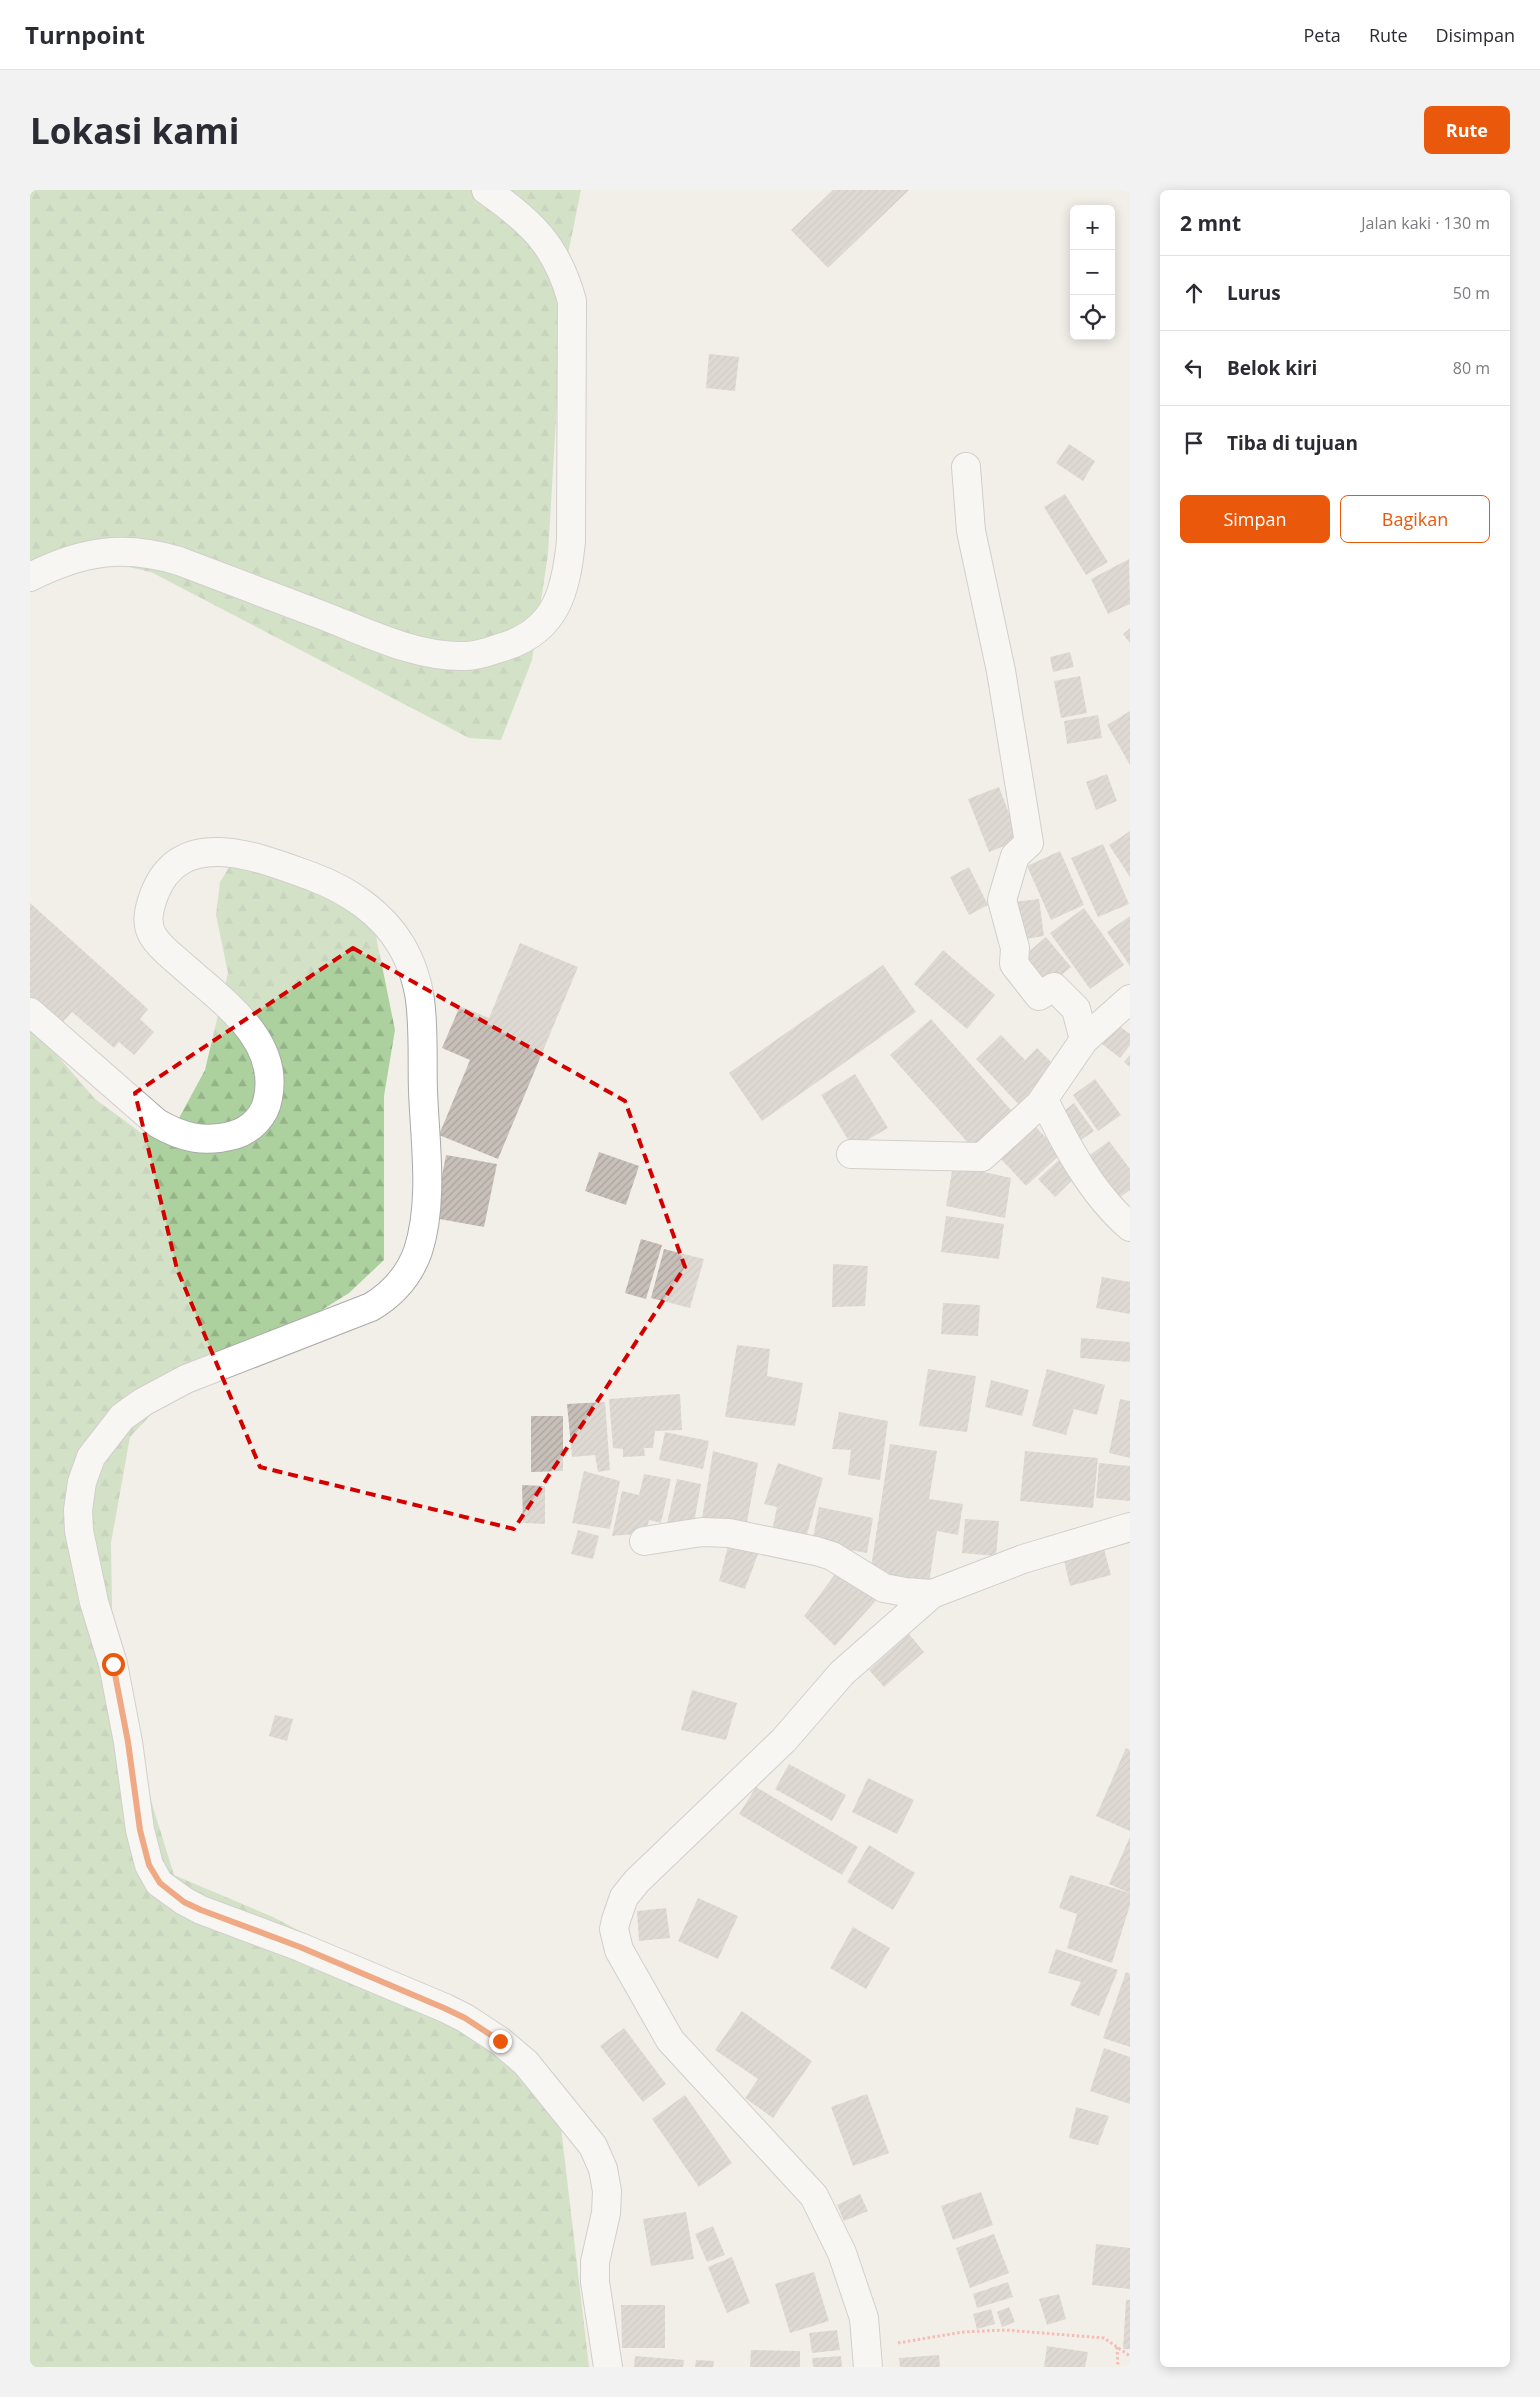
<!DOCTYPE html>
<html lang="id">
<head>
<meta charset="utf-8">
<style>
  body { margin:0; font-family:"Open Sans",sans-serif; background:#f2f2f3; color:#2b2b33 }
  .controls { position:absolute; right:15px; top:15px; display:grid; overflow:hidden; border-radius:8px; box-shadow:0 2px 12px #0003 }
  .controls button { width:45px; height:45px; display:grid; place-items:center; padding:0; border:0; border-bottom:1px solid #e1e1e2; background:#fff; color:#2b2b33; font:25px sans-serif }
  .stop { position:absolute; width:15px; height:15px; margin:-11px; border:4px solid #ea580c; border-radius:50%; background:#fff }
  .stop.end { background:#ea580c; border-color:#fff; box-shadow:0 1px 5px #0008 }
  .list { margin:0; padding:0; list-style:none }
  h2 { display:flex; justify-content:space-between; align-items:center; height:65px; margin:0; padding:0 20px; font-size:21px }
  h2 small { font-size:16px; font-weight:400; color:#7c7c81 }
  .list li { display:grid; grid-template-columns:32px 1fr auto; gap:15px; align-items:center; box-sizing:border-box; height:75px; padding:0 20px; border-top:1px solid #e1e1e2 }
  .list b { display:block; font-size:19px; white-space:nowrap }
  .list em { font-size:16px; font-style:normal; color:#7c7c81 }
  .actions { display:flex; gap:10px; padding:15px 20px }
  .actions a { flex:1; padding:11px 0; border:1px solid #ea580c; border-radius:8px; text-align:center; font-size:18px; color:#ea580c }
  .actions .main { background:#ea580c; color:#fff }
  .icon { flex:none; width:28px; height:28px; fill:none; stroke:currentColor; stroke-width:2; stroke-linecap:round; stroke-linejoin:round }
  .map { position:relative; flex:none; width:1100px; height:2177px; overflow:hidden; border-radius:8px }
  header { display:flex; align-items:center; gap:30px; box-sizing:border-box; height:70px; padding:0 25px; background:#fff; border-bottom:1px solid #e1e1e2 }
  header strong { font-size:24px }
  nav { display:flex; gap:28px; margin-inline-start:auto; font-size:18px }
  .intro { display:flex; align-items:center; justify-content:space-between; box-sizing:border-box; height:120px; padding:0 30px }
  h1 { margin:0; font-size:35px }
  .button { padding:12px 22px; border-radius:8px; background:#ea580c; color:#fff; font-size:18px; font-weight:700 }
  main { display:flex; gap:30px; padding:0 30px }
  aside { flex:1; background:#fff; border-radius:8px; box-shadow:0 2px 12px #0003 }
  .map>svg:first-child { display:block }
  .forest { fill:url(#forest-firs) }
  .building { fill:url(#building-hatch) }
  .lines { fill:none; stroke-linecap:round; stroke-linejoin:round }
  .minor-casing { stroke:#a9a9a9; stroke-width:30 }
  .tertiary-casing { stroke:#a9a9a9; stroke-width:30 }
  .path { stroke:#fa8072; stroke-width:3; stroke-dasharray:2.5 2.5; stroke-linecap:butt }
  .minor { stroke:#fff; stroke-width:28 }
  .tertiary { stroke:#fff; stroke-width:28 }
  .route { stroke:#ea580c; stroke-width:6 }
  .marked { fill:none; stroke:#d40000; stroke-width:4; stroke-dasharray:10 6; stroke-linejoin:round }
</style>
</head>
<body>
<header>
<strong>Turnpoint</strong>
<nav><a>Peta</a><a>Rute</a><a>Disimpan</a></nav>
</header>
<div class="intro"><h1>Lokasi kami</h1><a class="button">Rute</a></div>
<main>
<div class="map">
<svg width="1100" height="2177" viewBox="0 0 1100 2177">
  <defs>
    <pattern id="forest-firs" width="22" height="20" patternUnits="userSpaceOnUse" patternTransform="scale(1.25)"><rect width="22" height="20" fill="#add19e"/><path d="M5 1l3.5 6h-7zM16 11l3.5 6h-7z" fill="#95b388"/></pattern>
    <pattern id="building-hatch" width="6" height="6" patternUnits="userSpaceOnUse" patternTransform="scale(1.25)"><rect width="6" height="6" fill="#c7bfb8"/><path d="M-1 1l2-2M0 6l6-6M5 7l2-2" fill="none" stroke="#aba49e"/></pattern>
  </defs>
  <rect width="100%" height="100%" fill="#f2efe9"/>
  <path class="forest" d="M0,0H551L535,79L518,364L502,470L471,550L439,548L121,382L50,366L0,375Z
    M208,663L341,721L365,840L354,906V1070L319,1103L239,1153L173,1169L100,1247L81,1353L83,1474L90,1510L144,1685L243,1727L435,1828L530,1929L559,2177H0V834L65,909L114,945L142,941L175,880L198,783L186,725L190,692Z"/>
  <path class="building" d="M803,0H879L798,78L761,40Z
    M679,164L709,167L705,201L676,198Z
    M1039,254L1065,271L1053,291L1026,273Z
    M1035,304L1078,372L1056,385L1014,317Z
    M1099,369L1100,414L1078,424L1061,389Z
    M1100,438V453L1093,444Z
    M1040,462L1044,477L1023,482L1020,467Z
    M1050,486L1057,523L1031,528L1024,491Z
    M1100,521V575L1077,535Z
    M1068,525L1072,548L1037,554L1034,531Z
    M1077,584L1087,611L1066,620L1056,592Z
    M969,597L989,650L959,662L938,609Z
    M1100,641V687L1079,655Z
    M1073,654L1099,714L1068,727L1041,668Z
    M1030,661L1054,715L1021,730L997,676Z
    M939,677L958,715L939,725L920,687Z
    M1009,709L1014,746L989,750L983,712Z
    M0,713L118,819L110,829L124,842L104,865L89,852L84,858L42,822L31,834L0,807Z
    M1054,718L1094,775L1060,799L1020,743Z
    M1100,726V776L1077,742Z
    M1016,747L1041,777L1016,798L991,768Z
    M490,753L548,777L468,969L409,945L440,870L412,858L430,816L459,828Z
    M913,760L965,805L937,839L884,794Z
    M853,775L886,822L732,931L699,883Z
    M901,829L987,927L947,963L860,865Z
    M1088,835L1100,844V855L1090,868L1072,854Z
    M971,845L995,870L1007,858L1030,881L993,919L946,869Z
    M1100,865V877L1094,872Z
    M825,884L858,938L823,958L791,905Z
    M1065,889L1091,925L1068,941L1043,905Z
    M1044,913L1064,941L1045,954L1026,927Z
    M1006,937L1031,964L996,996L971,969Z
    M1079,951L1100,979V1000L1082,1013L1052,971Z
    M569,962L609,976L596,1015L555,1001Z
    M416,965L467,974L454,1037L404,1028Z
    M1032,967L1049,984L1025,1007L1008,989Z
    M923,975L981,988L975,1028L916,1016Z
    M916,1026L974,1034L969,1069L911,1062Z
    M611,1049L632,1055L616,1109L595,1103Z
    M634,1059L674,1069L660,1118L621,1108Z
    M803,1074L838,1076L835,1116L802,1117Z
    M1072,1087L1100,1092V1124L1066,1118Z
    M913,1113L950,1115L948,1146L911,1144Z
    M1051,1148L1100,1152V1172L1050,1168Z
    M707,1155L740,1159L737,1186L773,1193L765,1236L695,1227Z
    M898,1179L946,1186L937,1242L889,1236Z
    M1017,1179L1075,1195L1067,1225L1044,1219L1036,1245L1002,1236Z
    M961,1190L999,1200L992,1226L955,1217Z
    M650,1204L652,1240L625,1241L623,1258H614L615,1266L593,1267V1259L583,1258L579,1209Z
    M1090,1209L1100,1211V1268L1079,1263Z
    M575,1212L580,1280L568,1282L565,1265L542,1267L537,1214Z
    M809,1222L858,1231L850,1290L818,1285L821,1260L802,1259Z
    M501,1226H533V1281L501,1282Z
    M635,1242L679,1251L673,1279L629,1270Z
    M860,1254L907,1261L899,1309L933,1314L928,1345L907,1341L899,1393L840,1384Z
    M683,1261L728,1273L716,1337L671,1334Z
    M995,1261L1068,1268L1063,1318L990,1311Z
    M748,1273L793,1288L776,1348L742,1341L747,1317L734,1314Z
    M1069,1273L1100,1276V1311L1066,1308Z
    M554,1281L590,1291L580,1339L542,1333Z
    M614,1284L641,1289L631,1333L619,1330L616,1343L582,1346L592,1301L609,1305Z
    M647,1289L671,1294L663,1338L637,1333Z
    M492,1295L515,1296V1334L493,1333Z
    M789,1317L843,1328L837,1363L782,1353Z
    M935,1329L969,1331L966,1366L932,1363Z
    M548,1340L569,1346L563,1369L541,1364Z
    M700,1348L731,1356L715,1399L689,1391Z
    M1073,1355L1081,1385L1040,1396L1033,1366Z
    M811,1376L850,1406L805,1456L774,1426Z
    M879,1444L894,1462L854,1497L839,1480Z
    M662,1500L707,1513L696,1550L651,1540Z
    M245,1525L263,1529L257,1551L239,1546Z
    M1096,1558L1100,1560V1641L1066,1626Z
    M759,1574L816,1605L802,1631L745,1599Z
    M838,1588L884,1610L867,1644L822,1622Z
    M726,1597L828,1657L812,1685L709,1624Z
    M1100,1647V1703L1079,1694Z
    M839,1655L885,1683L863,1720L817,1692Z
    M1040,1685L1100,1703V1715L1082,1773L1037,1758L1047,1724L1029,1718Z
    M668,1708L708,1726L688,1769L648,1751Z
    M636,1718L640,1748L609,1751L607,1721Z
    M823,1737L860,1758L836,1799L800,1778Z
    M1026,1759L1088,1780L1069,1826L1040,1815L1051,1792L1018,1783Z
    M1096,1782L1100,1784V1857L1073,1848Z
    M712,1821L782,1871L743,1928L715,1908L728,1889L685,1860Z
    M594,1838L636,1894L613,1912L570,1856Z
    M1074,1858L1100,1867V1914L1060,1901Z
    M837,1904L859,1963L823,1976L801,1917Z
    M655,1905L702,1973L669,1997L622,1929Z
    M1046,1917L1079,1926L1068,1955L1039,1948Z
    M951,2002L963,2035L923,2050L911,2016Z
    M830,2004L838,2021L814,2031L807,2015Z
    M656,2022L664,2069L621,2076L613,2029Z
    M683,2036L695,2065L677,2072L665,2044Z
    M964,2044L979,2083L940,2098L926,2058Z
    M1066,2054L1100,2058V2099L1062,2095Z
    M702,2067L720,2113L697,2123L678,2077Z
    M784,2082L799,2131L760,2143L745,2094Z
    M978,2092L983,2107L947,2118L943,2104Z
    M1029,2104L1036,2129L1017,2135L1009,2109Z
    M1096,2110H1100V2159H1093Z
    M591,2115H635V2158H592Z
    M979,2117L985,2132L972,2137L967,2122Z
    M961,2119L965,2134L947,2139L943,2124Z
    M807,2140L810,2160L782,2163L779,2143Z
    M1017,2156L1058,2162L1055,2177H1014Z
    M721,2160L770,2161V2177H720Z
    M909,2165L910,2177H870L869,2168Z
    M605,2166L654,2170L653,2177H604Z
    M811,2166L812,2177H783L782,2168Z
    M666,2170L684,2171L683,2177H665Z"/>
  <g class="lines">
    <g class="minor-casing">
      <path id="minor" d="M936,277L941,341L971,481L999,653L985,666L972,710L985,758L984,774L1009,806L1024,797L1046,819L1054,850
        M1014,910C1036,955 1061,1003 1100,1037
        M821,964L952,967L1010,914L1054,850L1100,809
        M614,1351L672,1342L699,1343L786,1361L802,1366L854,1398L875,1402L902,1404"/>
    </g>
    <g class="tertiary-casing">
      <path id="tertiary" d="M0,387C52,361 93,354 149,371C197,389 246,408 294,426C338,443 388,468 436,466C450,466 463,460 476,456C527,439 536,400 541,351L542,111C527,56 502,32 456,0
        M0,822L127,933C153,948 174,953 204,945C221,940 235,926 238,908C250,849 192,811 153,776C143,767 130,758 123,746C115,733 119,719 124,705C151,633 233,669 283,687C318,700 352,723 371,755C380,770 388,792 390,810C394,840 392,871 393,901C395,953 404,1011 388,1061C379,1086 363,1104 341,1117L156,1189L113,1212L92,1227L61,1267L52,1292L48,1320L49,1341L64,1412L83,1474L98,1552L110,1640L119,1675L129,1693L154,1711L171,1720L270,1757L415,1818L435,1828L470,1851L496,1873L563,1956L573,1979L577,2001L576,2023L565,2072V2092L578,2177
        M838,2177L834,2128L812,2063L784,2006L640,1850L589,1760L584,1739L586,1730L594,1707L607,1691L754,1550L812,1483L902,1404L993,1369L1100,1337"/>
    </g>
    <path class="path" d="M868,2153L933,2142L975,2140L1074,2148L1100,2166
      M1087,2157L1088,2177"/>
    <use href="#minor" class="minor"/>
    <use href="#tertiary" class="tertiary"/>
  </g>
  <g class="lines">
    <path class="route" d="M83,1474L98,1552L110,1640L119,1675L130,1693L154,1712L171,1720L270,1757L414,1818L435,1828L470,1851"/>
  </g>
  <path d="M0 0H1100V2177H0ZM323,758L595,911L655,1077L484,1339L230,1277L147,1079L105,903Z" fill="#f2efe9" fill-opacity=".55" fill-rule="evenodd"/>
  <path class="marked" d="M323,758L595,911L655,1077L484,1339L230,1277L147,1079L105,903Z"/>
</svg>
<div class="controls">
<button>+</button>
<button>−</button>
<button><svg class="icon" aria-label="locate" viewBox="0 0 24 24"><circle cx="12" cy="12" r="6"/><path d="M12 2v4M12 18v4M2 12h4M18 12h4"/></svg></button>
</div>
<div class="stop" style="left:83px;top:1474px"></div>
<div class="stop end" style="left:470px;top:1851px"></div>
</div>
<aside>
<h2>2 mnt<small>Jalan kaki · 130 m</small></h2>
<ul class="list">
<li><svg class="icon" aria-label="ahead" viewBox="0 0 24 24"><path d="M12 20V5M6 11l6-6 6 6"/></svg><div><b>Lurus</b></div><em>50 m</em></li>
<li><svg class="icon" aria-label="left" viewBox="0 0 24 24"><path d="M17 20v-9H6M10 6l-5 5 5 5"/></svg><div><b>Belok kiri</b></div><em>80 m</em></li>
<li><svg class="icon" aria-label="arrive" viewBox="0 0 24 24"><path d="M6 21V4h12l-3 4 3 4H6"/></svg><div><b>Tiba di tujuan</b></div></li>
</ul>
<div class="actions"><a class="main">Simpan</a><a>Bagikan</a></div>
</aside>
</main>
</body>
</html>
